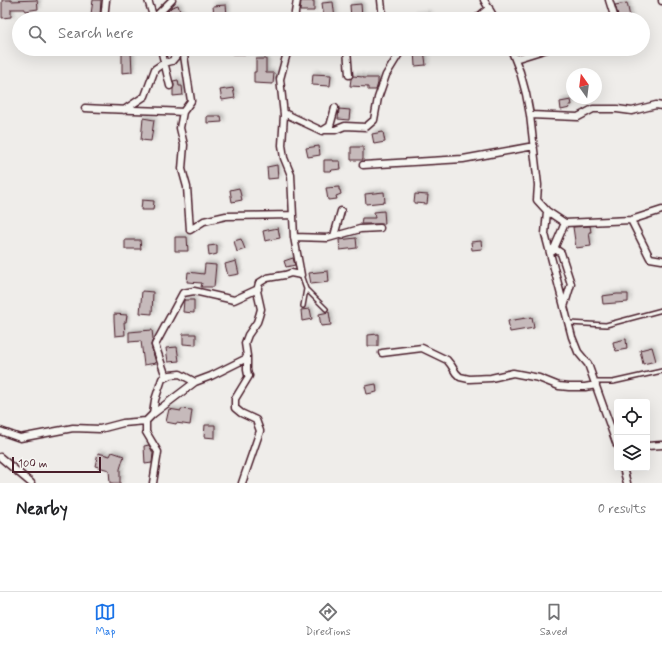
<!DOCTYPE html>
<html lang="en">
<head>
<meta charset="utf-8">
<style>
  body { margin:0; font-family:Mynerve,sans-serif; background:#f2f2f2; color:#202124 }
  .controls { position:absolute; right:12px; bottom:12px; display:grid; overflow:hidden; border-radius:4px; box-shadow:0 4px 16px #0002 }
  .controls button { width:36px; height:36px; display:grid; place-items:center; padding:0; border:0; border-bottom:1px solid #e0e0e0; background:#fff; color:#202124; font:20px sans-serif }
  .compass { position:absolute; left:566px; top:68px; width:36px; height:36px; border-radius:50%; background:#fff; box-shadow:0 4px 16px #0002; rotate:346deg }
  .scale { position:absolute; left:12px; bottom:10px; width:89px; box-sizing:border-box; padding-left:4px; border:2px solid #4a1f2b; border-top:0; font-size:11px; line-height:14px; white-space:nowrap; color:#4a1f2b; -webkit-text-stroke:3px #f6f6f2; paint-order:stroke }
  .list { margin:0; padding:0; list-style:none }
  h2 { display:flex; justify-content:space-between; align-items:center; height:52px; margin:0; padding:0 16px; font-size:17px }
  h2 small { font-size:13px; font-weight:400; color:#757577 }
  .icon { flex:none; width:22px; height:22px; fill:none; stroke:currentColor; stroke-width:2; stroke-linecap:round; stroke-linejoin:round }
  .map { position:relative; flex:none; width:662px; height:483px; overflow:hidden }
  .search { position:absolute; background:#fff; box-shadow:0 4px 16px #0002; left:12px; right:12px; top:12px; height:44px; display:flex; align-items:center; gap:10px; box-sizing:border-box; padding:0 14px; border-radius:22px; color:#757577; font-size:15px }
  .sheet { height:108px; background:#fff }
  nav { display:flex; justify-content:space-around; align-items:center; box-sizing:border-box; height:56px; border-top:1px solid #e0e0e0; background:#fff; font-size:11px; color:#757577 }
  nav a { display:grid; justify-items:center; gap:2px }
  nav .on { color:#1a73e8 }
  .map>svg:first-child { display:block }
  .building { fill:#c6babb; stroke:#4a1f2b; filter:url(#shadow) }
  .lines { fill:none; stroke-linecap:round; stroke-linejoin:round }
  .lane-casing { stroke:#4a1f2b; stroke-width:6 }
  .street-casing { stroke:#4a1f2b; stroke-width:9 }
  .lane { stroke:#f6f6f2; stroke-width:3 }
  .street { stroke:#f6f6f2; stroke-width:6 }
</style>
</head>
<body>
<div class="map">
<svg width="662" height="483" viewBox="0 0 662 483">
  <defs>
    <filter id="shadow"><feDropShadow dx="2" dy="-2" stdDeviation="2" flood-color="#0004"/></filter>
  </defs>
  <rect width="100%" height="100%" fill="#efedea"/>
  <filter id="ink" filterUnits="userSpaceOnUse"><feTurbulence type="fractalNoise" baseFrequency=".025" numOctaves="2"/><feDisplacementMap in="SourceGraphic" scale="8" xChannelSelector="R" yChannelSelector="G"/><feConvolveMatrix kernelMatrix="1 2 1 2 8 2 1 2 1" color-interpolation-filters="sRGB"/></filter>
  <g filter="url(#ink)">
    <path class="building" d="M2,0H11V1L37,0L38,9L25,11V9H11V17L2,18Z
      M93,0H101L100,15L91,14Z
      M301,1H314V11H300Z
      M333,2L335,19H324L322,3Z
      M627,3L630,17L619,19L615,5Z
      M361,4L362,17L351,18L350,5Z
      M178,5L181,15L168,18L167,12L172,7Z
      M226,5L227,15L214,16L213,6Z
      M429,14V19H414V16Z
      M232,49H249V54H232Z
      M424,50L426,65L415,66L414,51Z
      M122,52H131L132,72L122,73Z
      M256,59H266V73H274L273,84L254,83V72H256Z
      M313,74L331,75L330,86L312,85Z
      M353,76L363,77V78H378V83L376,90H368V87L350,86L351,79Z
      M178,80L179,86H182L183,95L173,96V89L174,85L173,81Z
      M233,88L235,98L222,100L220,90Z
      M571,100L572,105H569L570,108L561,110L560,102Z
      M339,109L350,110L349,120L338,119Z
      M207,116H221L222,122L207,123Z
      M143,118L154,120L151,141L141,140Z
      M383,132L385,142L374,144L372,134Z
      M319,146L320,155L308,157L306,148Z
      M351,147H363V160H351Z
      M324,160H333V161H340L341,169L332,170L331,171H324Z
      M277,165L278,178L268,179L267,167Z
      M339,187V190H340L341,194L336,196L337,199L328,200L326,188Z
      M239,188L242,200L232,202L230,190Z
      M384,192L385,202L366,204L365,194Z
      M415,194L428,195L427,204L414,203Z
      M142,200L154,201L153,210H141Z
      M384,211L385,224H361L362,218H375L374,212Z
      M590,226L591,232H589L591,246L576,248L573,227Z
      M278,228L280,238L265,241L263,231Z
      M175,237H187L188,251H175Z
      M356,238L357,248L340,250L339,240Z
      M241,239L245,249L237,252L234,241Z
      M125,240H140L141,249H125Z
      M481,241L482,249L472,250L471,242Z
      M217,245V254L209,256L208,246Z
      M293,258L295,265L286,267L284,261Z
      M236,261L239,274L228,276L225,264Z
      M205,264L216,265L214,287H201L202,283L187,282L188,272L204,274Z
      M328,271L329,282L311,284L309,273Z
      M142,291L153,292L152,314L140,313Z
      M617,294H628V302L603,304L602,296Z
      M184,300H194V313L183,312Z
      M310,309L312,319L302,321L301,310Z
      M329,312L331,325L321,326L319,314Z
      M114,314L127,315L126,322H124L125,335L115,336L114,319Z
      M532,317L534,328L510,332L508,321Z
      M152,330L153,339L151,345L156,363L144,365L141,341L129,342V332Z
      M183,334H196V345L183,344Z
      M378,334V346H368V335Z
      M626,339L627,349L616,351L615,348H614L613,342Z
      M177,347L179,361L168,362L166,348Z
      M652,347L656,361L643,364L640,350Z
      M376,384L377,392L367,394L365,386Z
      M169,409L181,411V409L192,410L190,425L176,423V424L166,422Z
      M205,425H215V438L204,437Z
      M149,445L153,453L152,463L145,464L144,446Z
      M112,452L124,456L120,469V483H110L109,470L95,466L98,453L110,456Z"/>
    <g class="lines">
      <g class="lane-casing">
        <path id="lane" d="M301,275L306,289L326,309
          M303,306L306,289
          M568,323L606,325L662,310
          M594,382H613L662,371"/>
      </g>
      <g class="street-casing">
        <path id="street" d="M148,0L154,19
          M381,0L383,19
          M484,0L495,19
          M609,0L615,19
          M662,0V1
          M154,18L172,0
          M104,19L106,0
          M294,19L297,0
          M476,19L489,8
          M161,49L170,86
          M347,49L349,75
          M511,49L520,72L526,94L530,115L538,185L537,200L547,211L545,234L572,337L578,352L588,364L617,445
          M515,59L547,49
          M85,108C118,110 150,110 183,112L191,101L183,49
          M124,110L145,96L155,69L164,63L172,61L182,49
          M183,112L180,128L184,145L182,169L187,187L190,230L204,221L226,216L292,215
          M284,113L322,131L330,126L335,108
          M530,115L578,117L593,109H617L632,111L656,105L662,106
          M324,130H335L345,126L366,127L374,120L378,98L386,75L402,49
          M363,165L463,159L534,146
          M547,211L565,223L553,251
          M631,220L650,258L662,260
          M565,223L631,220L662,210
          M334,236L341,211
          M294,237L328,238L360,229L380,228
          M554,248L561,253L571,284L564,307
          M382,353L422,348L447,360L451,365L456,373L460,377L469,379L491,378L513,373L539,378L559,386L569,387H585L596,385
          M166,377L155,345L183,293L194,291L234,300L258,289
          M153,414L195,382
          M146,421V432L158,452L153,483
          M0,431L20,438L73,428L100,429L123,423L146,421L153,414L155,400L162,379L170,375L180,374L195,382L211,376L247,358
          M647,446L662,445
          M0,457L31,483
          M623,468L627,483
          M242,483L260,431L256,420L241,413L235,408V399L249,376L248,375L247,370V356L245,343L248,335L257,322L259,316L261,309L257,291L259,283L267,278L285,275L291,273L301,275L294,237L291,175L284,158L282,145L284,115L280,79L288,49"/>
      </g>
      <use href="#lane" class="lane"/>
      <use href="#street" class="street"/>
    </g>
  </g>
</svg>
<div class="controls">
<button><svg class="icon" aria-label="locate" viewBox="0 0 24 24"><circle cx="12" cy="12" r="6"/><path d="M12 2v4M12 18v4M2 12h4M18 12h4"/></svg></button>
<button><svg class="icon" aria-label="layers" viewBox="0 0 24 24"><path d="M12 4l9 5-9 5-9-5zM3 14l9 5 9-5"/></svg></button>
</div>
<svg class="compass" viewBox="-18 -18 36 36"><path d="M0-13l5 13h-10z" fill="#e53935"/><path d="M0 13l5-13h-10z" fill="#757577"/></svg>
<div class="scale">100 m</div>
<div class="search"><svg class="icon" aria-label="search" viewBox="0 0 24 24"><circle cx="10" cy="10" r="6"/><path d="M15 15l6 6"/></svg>Search here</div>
</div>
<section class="sheet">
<h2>Nearby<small>0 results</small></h2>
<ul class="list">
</ul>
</section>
<nav>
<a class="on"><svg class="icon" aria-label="map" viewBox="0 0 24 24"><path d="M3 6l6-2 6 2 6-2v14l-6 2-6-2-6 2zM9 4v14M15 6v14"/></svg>Map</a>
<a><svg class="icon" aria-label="directions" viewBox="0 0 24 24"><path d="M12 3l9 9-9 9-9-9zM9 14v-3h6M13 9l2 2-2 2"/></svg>Directions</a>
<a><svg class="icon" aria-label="saved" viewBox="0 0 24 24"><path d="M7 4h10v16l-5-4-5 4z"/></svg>Saved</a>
</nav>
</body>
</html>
